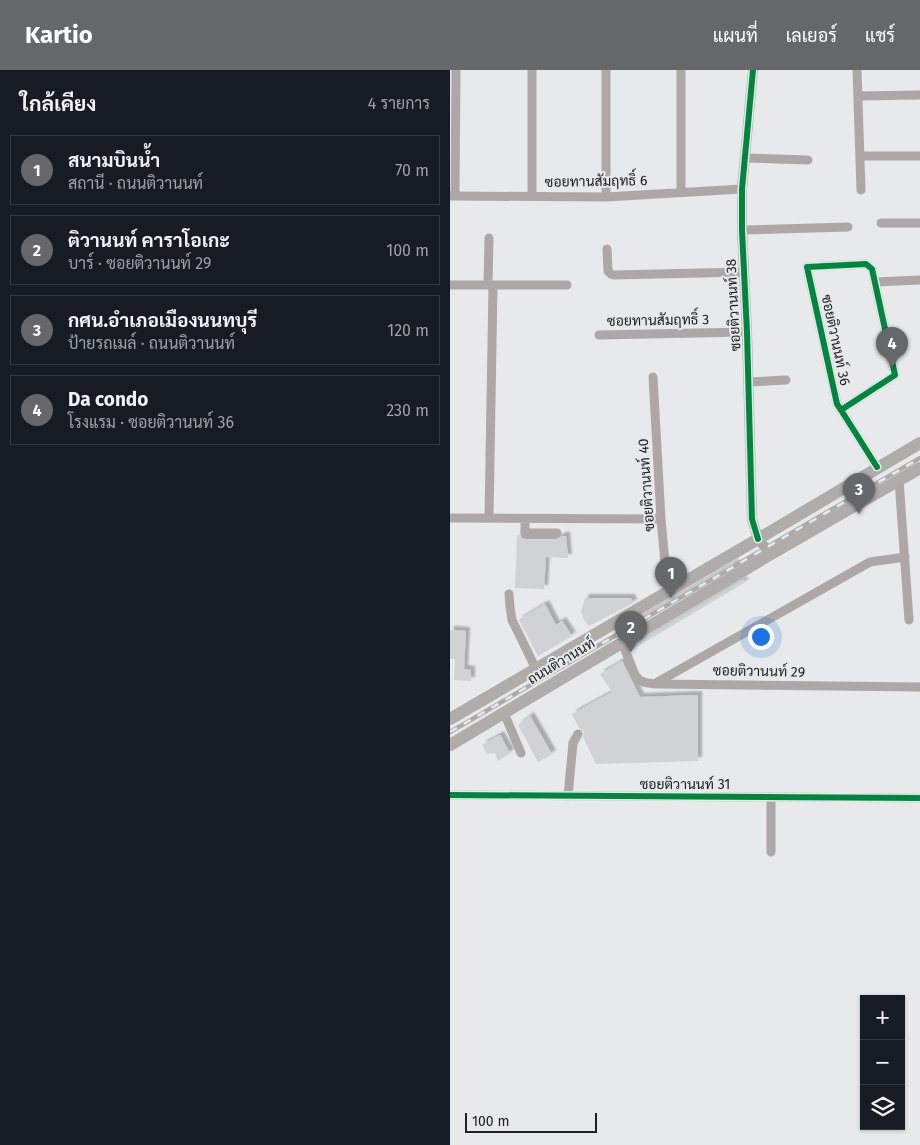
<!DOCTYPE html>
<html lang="th">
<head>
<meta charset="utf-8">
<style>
  body { margin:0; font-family:"Fira Sans",Sarabun,sans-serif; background:#242831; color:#f1f3f6 }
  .controls { position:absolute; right:15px; bottom:15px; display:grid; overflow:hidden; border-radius:0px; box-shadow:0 1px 4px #0004 }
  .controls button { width:45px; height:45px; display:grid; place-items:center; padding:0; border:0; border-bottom:1px solid #363941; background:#171b24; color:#f1f3f6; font:25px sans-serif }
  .scale { position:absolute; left:15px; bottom:12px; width:132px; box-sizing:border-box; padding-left:5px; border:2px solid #212122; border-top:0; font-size:14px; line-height:18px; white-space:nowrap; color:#212122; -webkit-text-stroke:4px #e6e9eb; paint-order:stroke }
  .you { position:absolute; left:310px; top:566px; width:18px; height:18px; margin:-12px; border:4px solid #fff; border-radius:50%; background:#1a73e8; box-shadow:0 0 0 8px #1a73e833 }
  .badge { display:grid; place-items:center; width:32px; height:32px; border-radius:50%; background:#666768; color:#fff; font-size:16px; font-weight:700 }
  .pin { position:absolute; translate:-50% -41px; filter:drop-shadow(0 1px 2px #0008) }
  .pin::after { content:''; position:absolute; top:26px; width:18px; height:15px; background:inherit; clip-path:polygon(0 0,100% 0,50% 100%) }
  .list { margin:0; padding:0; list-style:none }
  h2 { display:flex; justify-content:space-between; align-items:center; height:65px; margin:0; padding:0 20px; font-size:21px }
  h2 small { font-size:16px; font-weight:400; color:#9ea1a6 }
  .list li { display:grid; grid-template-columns:32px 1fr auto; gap:15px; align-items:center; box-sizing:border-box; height:70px; margin:0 10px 10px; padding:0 10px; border:1px solid #363941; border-radius:0px }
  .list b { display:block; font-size:19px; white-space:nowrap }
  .list p { margin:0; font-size:16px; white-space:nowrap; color:#9ea1a6 }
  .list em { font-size:16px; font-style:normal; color:#9ea1a6 }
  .icon { flex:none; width:28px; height:28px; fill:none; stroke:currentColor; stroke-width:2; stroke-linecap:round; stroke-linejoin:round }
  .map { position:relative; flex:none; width:470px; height:1075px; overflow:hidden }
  header { display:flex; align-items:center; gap:30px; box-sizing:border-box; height:70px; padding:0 25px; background:#666768; color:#fff }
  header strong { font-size:24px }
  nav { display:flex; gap:28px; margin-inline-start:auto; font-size:18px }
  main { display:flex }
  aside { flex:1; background:#171b24 }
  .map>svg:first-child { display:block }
  .building { fill:#d0d2d3; filter:url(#shadow) }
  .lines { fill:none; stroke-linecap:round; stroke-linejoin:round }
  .minor { stroke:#ada8a7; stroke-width:9 }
  .tertiary { stroke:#ada8a7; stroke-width:10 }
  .primary { stroke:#afacaa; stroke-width:12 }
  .rail-casing { stroke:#acabaa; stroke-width:4.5 }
  .rail { stroke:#e6e9eb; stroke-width:2.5; stroke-dasharray:8; stroke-linecap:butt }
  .cycleway-casing { stroke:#e6e9eb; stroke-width:9 }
  .cycleway { stroke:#00873e; stroke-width:6 }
  .labels { text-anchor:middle; stroke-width:4; stroke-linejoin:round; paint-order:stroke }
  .street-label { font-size:14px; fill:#212122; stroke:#e6e9eb }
</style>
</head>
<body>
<header>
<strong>Kartio</strong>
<nav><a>แผนที่</a><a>เลเยอร์</a><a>แชร์</a></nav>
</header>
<main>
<aside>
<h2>ใกล้เคียง<small>4 รายการ</small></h2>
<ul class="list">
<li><span class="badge">1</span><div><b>สนามบินน้ำ</b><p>สถานี · ถนนติวานนท์</p></div><em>70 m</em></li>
<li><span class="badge">2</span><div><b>ติวานนท์ คาราโอเกะ</b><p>บาร์ · ซอยติวานนท์ 29</p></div><em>100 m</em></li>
<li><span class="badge">3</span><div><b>กศน.อำเภอเมืองนนทบุรี</b><p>ป้ายรถเมล์ · ถนนติวานนท์</p></div><em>120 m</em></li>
<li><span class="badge">4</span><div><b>Da condo</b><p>โรงแรม · ซอยติวานนท์ 36</p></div><em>230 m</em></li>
</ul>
</aside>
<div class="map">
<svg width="470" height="1075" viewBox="0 0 470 1075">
  <defs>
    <filter id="shadow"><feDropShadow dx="4" dy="-4" stdDeviation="1" flood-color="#0004"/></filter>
  </defs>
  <rect width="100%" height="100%" fill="#e7e9ea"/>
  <path class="building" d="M67,465H69L71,468L75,469H107L112,466H116L118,488L96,487L94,519L65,518Z
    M284,493L286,495L171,564L170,563L169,560Z
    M293,510L294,513L183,579L181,577Z
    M135,528H181L183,533L139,556L134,550L131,541Z
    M95,534L106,555L112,551L122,566L88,586L69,550Z
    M0,560L16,561L14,599L21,600V611L4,610L5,589H0Z
    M172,591L190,627L248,625V691L146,694L133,667L134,661L129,658L122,644L162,622L150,604Z
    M80,646L102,684L88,692L68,655Z
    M50,665L60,683L48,691L45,683L37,684L32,675Z"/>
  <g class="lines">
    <path class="minor" d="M407,0L411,120
      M408,26L470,25
      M410,86H470
      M295,88L358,90
      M231,122V0
      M0,126L156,127L292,119
      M5,126L6,0
      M82,126V0
      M156,127V0
      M431,153H470
      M292,160L398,157
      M157,179L158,201L161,204L164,205L294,202
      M425,212L470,210
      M0,215H117
      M38,215L39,168
      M149,265L297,262
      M203,307L211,449L216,504L220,521
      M299,312L336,310
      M391,340L445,305L422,199L416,194L357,197L387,334L391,340L427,397
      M449,410L459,550
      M0,448L211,449
      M39,448L43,215
      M75,449V463H107
      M59,524L60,537L62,550L86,599
      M172,572L185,605C190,613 197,613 206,614L470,617
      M206,613L420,492L455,487
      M54,643L71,683
      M0,725L470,728
      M118,726L123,673L128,664
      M321,727V782"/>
    <path class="tertiary" d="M303,0L292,119V160L297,262L302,449L308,469L321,484"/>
    <path class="primary" d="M0,649L308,469L470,373
      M0,675L321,484L470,398"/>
    <g class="rail-casing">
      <path id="rail" d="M0,662L470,388"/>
    </g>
    <use href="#rail" class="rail"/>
    <g class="cycleway-casing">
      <path id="cycleway" d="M303,0L292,119V160L297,262L302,449L308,469
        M391,340L445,305L422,199L416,194L357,197L387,334L391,340L427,397
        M0,725L470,728"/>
    </g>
    <use href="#cycleway" class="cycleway"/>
  </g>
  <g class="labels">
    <g class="street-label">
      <text transform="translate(146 111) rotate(-1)" y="5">ซอยทานสัมฤทธิ์ 6</text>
      <text transform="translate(283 235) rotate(-93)" y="5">ซอยติวานนท์ 38</text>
      <text transform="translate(208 250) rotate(-1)" y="5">ซอยทานสัมฤทธิ์ 3</text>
      <text transform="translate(386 270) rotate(78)" y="5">ซอยติวานนท์ 36</text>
      <text transform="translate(196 415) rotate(-94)" y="5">ซอยติวานนท์ 40</text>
      <text transform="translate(111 591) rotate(-31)" y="5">ถนนติวานนท์</text>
      <text transform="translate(309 601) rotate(1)" y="5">ซอยติวานนท์ 29</text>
      <text x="235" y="719">ซอยติวานนท์ 31</text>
    </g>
  </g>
</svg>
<div class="controls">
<button>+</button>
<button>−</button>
<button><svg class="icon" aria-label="layers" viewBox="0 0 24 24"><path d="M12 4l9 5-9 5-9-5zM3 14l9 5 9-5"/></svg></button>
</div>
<div class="scale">100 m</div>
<div class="you"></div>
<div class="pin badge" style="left:221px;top:528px">1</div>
<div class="pin badge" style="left:181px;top:582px">2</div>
<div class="pin badge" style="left:409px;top:444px">3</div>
<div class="pin badge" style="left:442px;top:298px">4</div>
</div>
</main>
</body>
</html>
